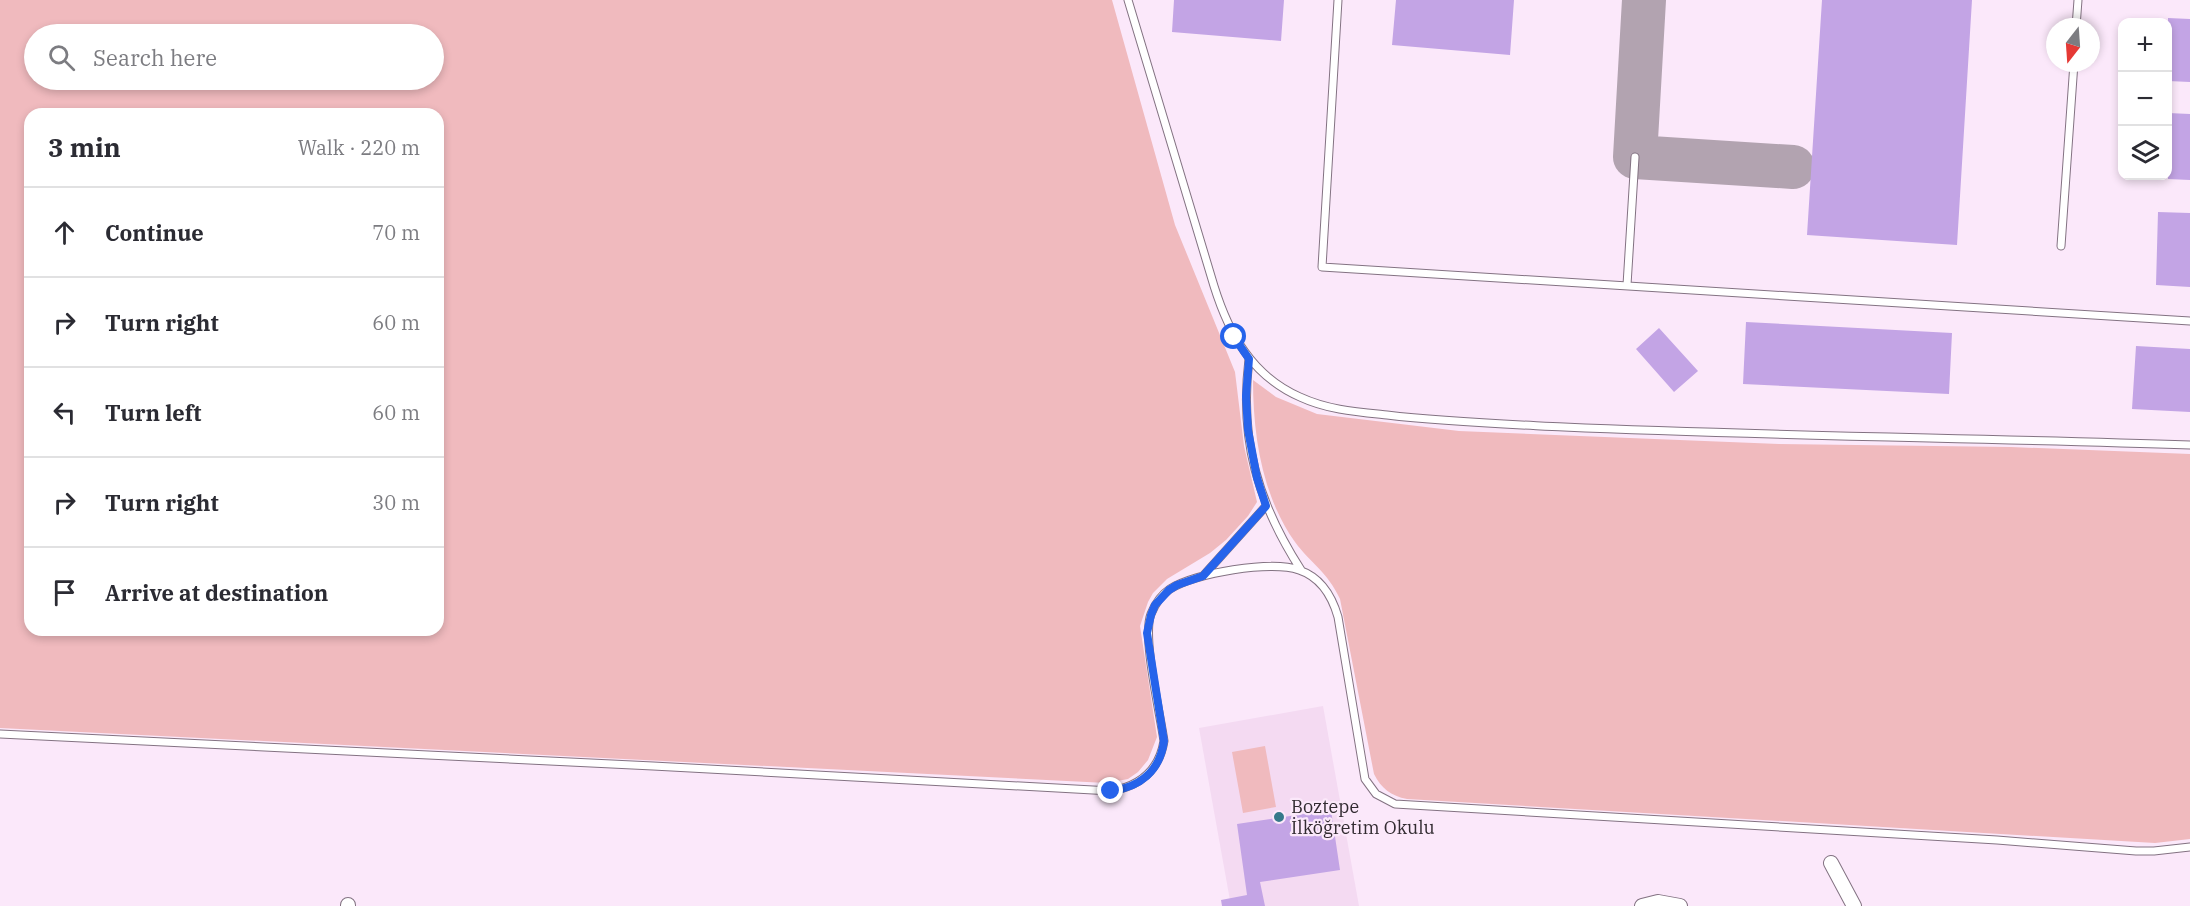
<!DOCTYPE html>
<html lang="en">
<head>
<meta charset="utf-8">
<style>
  body { margin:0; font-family:"IBM Plex Serif",serif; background:#f7f7f7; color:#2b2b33 }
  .controls { position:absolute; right:18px; top:18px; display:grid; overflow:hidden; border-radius:12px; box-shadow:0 3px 9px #0003 }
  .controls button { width:54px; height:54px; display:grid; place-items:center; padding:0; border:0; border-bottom:2px solid #e1e1e2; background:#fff; color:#2b2b33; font:30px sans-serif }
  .compass { position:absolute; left:2046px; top:18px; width:54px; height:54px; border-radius:50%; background:#fff; box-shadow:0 3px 9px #0003; rotate:197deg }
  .stop { position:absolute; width:18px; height:18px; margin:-14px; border:4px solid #2563eb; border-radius:50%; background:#fff }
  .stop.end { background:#2563eb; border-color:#fff; box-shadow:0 2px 6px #0008 }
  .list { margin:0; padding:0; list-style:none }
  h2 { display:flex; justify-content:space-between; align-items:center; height:78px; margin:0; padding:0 24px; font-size:26px }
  h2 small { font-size:20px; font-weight:400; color:#7c7c81 }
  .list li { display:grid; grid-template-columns:39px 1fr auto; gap:18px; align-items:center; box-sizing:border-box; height:90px; padding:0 24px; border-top:2px solid #e1e1e2 }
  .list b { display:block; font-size:22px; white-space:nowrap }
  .list em { font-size:20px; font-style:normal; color:#7c7c81 }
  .icon { flex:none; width:33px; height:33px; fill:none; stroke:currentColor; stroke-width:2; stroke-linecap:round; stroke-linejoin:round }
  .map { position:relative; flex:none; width:2190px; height:906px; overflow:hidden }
  .search { position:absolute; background:#fff; box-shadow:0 3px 9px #0003; left:24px; top:24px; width:420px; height:66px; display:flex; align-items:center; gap:15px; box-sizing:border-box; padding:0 21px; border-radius:33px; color:#7c7c81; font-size:22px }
  .panel { position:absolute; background:#fff; box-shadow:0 3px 9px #0003; left:24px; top:108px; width:420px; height:528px; border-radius:18px }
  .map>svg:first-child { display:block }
  .built { fill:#f4daf2 }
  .green { fill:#f0babe; fill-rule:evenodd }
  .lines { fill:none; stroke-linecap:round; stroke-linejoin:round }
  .taxiway { stroke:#b2a3b0; stroke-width:44 }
  .building { fill:#c3a4e5 }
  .service-casing { stroke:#837282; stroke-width:9 }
  .minor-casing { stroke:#837282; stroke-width:16 }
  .service { stroke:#fff; stroke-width:7 }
  .minor { stroke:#fff; stroke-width:14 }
  .route { stroke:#2563eb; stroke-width:8 }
  .poi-dot { fill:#36798a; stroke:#fbe8fa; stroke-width:2 }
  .labels { text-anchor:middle; stroke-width:4.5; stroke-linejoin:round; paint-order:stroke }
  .poi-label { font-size:18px; fill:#322b31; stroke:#fbe8fa; text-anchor:start }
</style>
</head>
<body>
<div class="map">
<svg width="2190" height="906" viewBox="0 0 2190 906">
  <rect width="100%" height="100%" fill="#fbe8fa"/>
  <path class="built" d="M1323,706L1359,906H1231L1199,728Z"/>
  <path class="green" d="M0,0H1112L1175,225L1235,372L1244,446L1257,502L1248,516L1226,540L1210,553L1167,579L1153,593L1148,602L1140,626L1157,737L1148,760L1138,772L1128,779L1107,783L0,728ZM34,34H434V80H34ZM30,114H438V630H30Z
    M1253,380L1276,397L1317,414L1459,431L1779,444L2011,447L2190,454V839L2155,843L1407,799C1391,796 1381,788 1374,774L1340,599C1327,571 1311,564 1295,542C1262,496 1253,435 1253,380Z
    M1265,746L1276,807L1243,813L1232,752Z"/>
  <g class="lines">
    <path class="taxiway" d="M1644,0L1635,157L1793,167"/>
  </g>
  <path class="building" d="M1174,0H1284L1281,41L1172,32Z
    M1396,0H1514L1510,55L1392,45Z
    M1822,0H1972L1957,245L1807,235Z
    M2168,18L2190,19V82L2168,81Z
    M2168,113L2190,114V180L2168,179Z
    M2158,212L2190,213V287L2156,285Z
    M1746,322L1952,333L1949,394L1743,384Z
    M1659,328L1698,371L1674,392L1636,349Z
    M2136,346L2190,349V412L2132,409Z
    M1331,810L1340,870L1260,882L1265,906H1222L1221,900L1247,895L1237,824Z"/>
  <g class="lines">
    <g class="service-casing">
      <path id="service" d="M1128,0L1214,286C1229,334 1252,376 1300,397C1328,410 1357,412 1387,415C1446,422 1504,424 1564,427C1772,436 1981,438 2190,445
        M1338,0L1322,267L2190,321
        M2076,27L2078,0
        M2061,246L2074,63
        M1627,285L1635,157
        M1249,359C1239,440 1258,503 1301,570
        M1203,576L1266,506
        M0,734L653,766L1111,791C1140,786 1159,771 1164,741C1160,713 1142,636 1151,614C1155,604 1161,595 1170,589C1194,573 1272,560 1299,570C1320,577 1332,596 1338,617L1365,779L1376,794L1395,804L1997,840L2136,851H2154L2190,847"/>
    </g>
    <g class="minor-casing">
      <path id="minor" d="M1831,863L1854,906
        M348,905V906
        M1642,906L1658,902L1680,906"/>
    </g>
    <use href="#service" class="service"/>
    <use href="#minor" class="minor"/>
  </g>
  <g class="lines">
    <path class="route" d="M1111,791C1140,787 1160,771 1164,741L1147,633L1151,615L1155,605L1169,590L1177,585L1203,576L1266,506L1257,478L1248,430L1246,396L1249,359L1234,337"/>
  </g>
  <circle class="poi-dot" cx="1279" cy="817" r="6"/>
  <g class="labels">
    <g class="poi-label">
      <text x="1291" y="813">Boztepe<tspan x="1291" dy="21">İlköğretim Okulu</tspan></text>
    </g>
  </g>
</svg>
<div class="controls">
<button>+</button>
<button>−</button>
<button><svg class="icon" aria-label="layers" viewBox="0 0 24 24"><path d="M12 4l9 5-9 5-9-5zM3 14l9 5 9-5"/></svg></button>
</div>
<svg class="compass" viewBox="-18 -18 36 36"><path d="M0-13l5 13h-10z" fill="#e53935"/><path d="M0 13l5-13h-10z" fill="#7c7c81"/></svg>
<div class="stop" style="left:1234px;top:337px"></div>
<div class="stop end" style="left:1111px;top:791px"></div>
<div class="search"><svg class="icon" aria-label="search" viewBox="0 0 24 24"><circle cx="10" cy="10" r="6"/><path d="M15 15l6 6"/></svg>Search here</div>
<section class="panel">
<h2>3 min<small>Walk · 220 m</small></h2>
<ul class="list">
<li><svg class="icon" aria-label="ahead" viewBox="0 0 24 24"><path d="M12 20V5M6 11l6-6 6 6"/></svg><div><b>Continue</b></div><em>70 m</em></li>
<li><svg class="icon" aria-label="right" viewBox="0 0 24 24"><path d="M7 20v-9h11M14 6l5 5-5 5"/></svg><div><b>Turn right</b></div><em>60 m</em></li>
<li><svg class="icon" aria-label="left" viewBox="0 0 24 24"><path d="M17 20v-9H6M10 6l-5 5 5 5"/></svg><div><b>Turn left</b></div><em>60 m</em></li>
<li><svg class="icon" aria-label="right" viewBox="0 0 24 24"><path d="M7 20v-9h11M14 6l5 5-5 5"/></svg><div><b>Turn right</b></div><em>30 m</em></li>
<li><svg class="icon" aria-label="arrive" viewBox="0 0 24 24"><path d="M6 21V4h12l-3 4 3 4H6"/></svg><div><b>Arrive at destination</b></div></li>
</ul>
</section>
</div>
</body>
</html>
